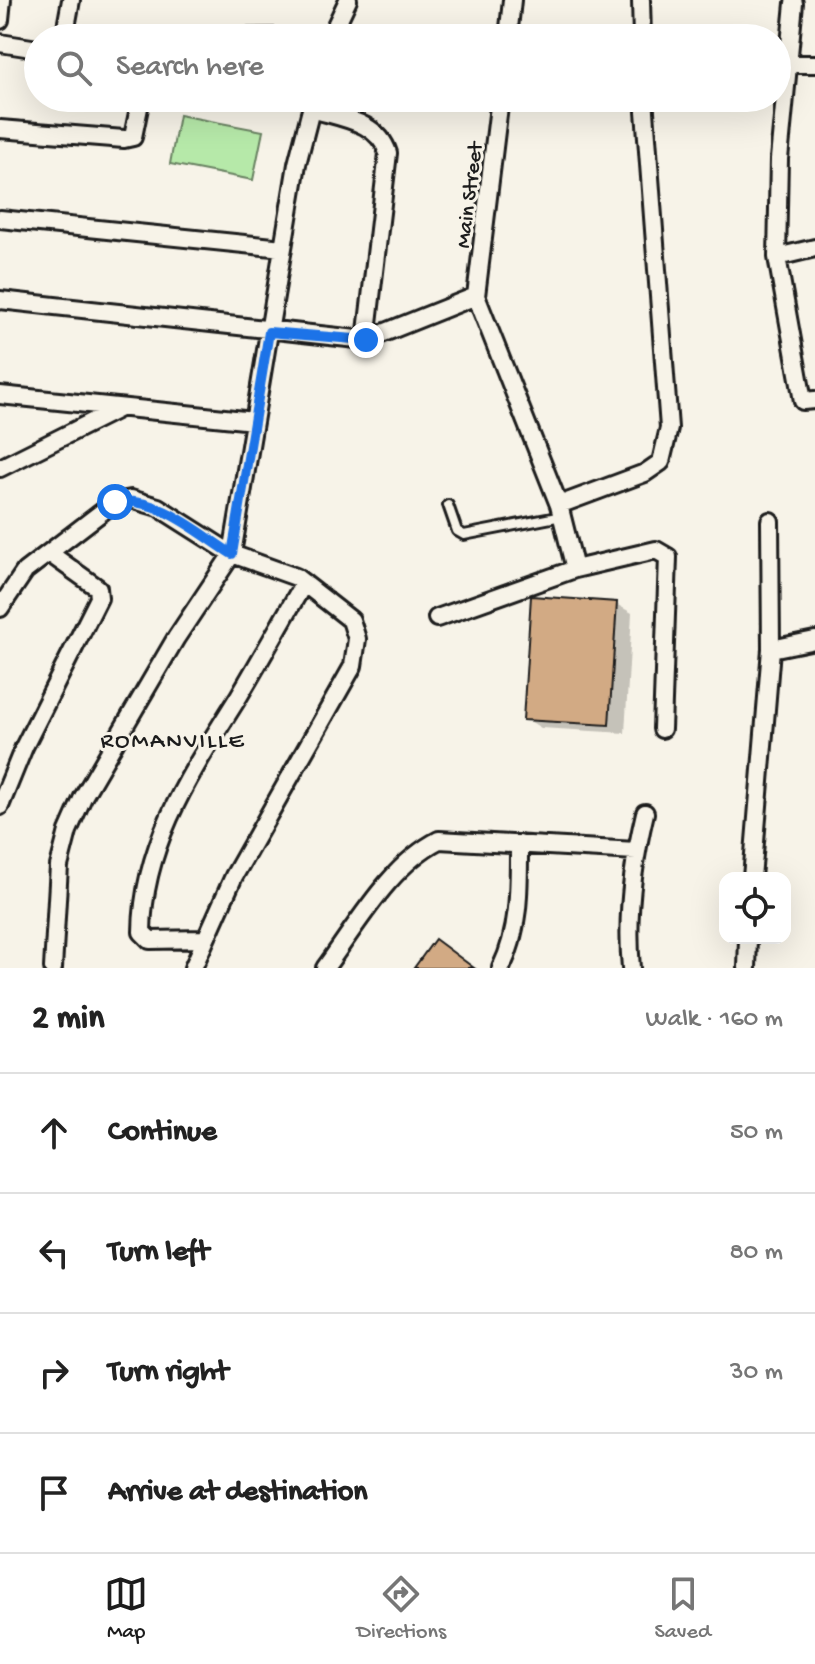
<!DOCTYPE html>
<html lang="en">
<head>
<meta charset="utf-8">
<style>
  body { margin:0; font-family:"Gochi Hand",sans-serif; background:#f2f2f2; color:#222 }
  .controls { position:absolute; right:24px; bottom:24px; display:grid; overflow:hidden; border-radius:16px; box-shadow:0 8px 32px #0002 }
  .controls button { width:72px; height:72px; display:grid; place-items:center; padding:0; border:0; border-bottom:2px solid #e0e0e0; background:#fff; color:#222; font:40px sans-serif }
  .stop { position:absolute; width:24px; height:24px; margin:-18px; border:6px solid #1a73e8; border-radius:50%; background:#fff }
  .stop.end { background:#1a73e8; border-color:#fff; box-shadow:0 2px 8px #0008 }
  .list { margin:0; padding:0; list-style:none }
  h2 { display:flex; justify-content:space-between; align-items:center; height:104px; margin:0; padding:0 32px; font-size:34px }
  h2 small { font-size:26px; font-weight:400; color:#767676 }
  .list li { display:grid; grid-template-columns:52px 1fr auto; gap:24px; align-items:center; box-sizing:border-box; height:120px; padding:0 32px; border-top:2px solid #e0e0e0 }
  .list b { display:block; font-size:30px; white-space:nowrap }
  .list em { font-size:26px; font-style:normal; color:#767676 }
  .icon { flex:none; width:44px; height:44px; fill:none; stroke:currentColor; stroke-width:2; stroke-linecap:round; stroke-linejoin:round }
  .map { position:relative; flex:none; width:815px; height:968px; overflow:hidden }
  .search { position:absolute; background:#fff; box-shadow:0 8px 32px #0002; left:24px; right:24px; top:24px; height:88px; display:flex; align-items:center; gap:20px; box-sizing:border-box; padding:0 28px; border-radius:44px; color:#767676; font-size:30px }
  .sheet { height:584px; background:#fff }
  nav { display:flex; justify-content:space-around; align-items:center; box-sizing:border-box; height:112px; border-top:2px solid #e0e0e0; background:#fff; font-size:22px; color:#767676 }
  nav a { display:grid; justify-items:center; gap:4px }
  nav .on { color:#1c1c1c }
  .map>svg:first-child { display:block }
  .green { fill:#b6e9a9; stroke:#698262; stroke-width:2 }
  .shadow { fill:#0003 }
  .building { fill:#d2aa84; stroke:#1c1c1c; stroke-width:2 }
  .lines { fill:none; stroke-linecap:round; stroke-linejoin:round }
  .service-casing { stroke:#1c1c1c; stroke-width:14 }
  .minor-casing { stroke:#1c1c1c; stroke-width:22 }
  .service { stroke:#f7f3e8; stroke-width:8 }
  .minor { stroke:#f7f3e8; stroke-width:16 }
  .route { stroke:#1a73e8; stroke-width:10 }
  .labels { text-anchor:middle; stroke-width:6; stroke-linejoin:round; paint-order:stroke }
  .street-label { font-size:22px; fill:#1c1c1c; stroke:#f7f3e8 }
  .neighbourhood-label { font-size:24px; letter-spacing:2px; fill:#1c1c1c; stroke:#f7f3e8 }
</style>
</head>
<body>
<div class="map">
<svg width="815" height="968" viewBox="0 0 815 968">
  <rect width="100%" height="100%" fill="#f7f3e8"/>
  <filter id="ink" filterUnits="userSpaceOnUse"><feTurbulence type="fractalNoise" baseFrequency=".0125" numOctaves="2"/><feDisplacementMap in="SourceGraphic" scale="16" xChannelSelector="R" yChannelSelector="G"/><feConvolveMatrix kernelMatrix="1 2 1 2 8 2 1 2 1" color-interpolation-filters="sRGB"/></filter>
  <g filter="url(#ink)">
    <path class="green" d="M179,115L263,131L253,180L170,164Z"/>
    <path class="shadow" d="M616,604L632,613L625,733L541,728L525,718Z"/>
    <path class="building" d="M531,596L617,602L609,725L523,720Z
      M435,939L474,968H414Z"/>
    <g class="lines">
      <g class="service-casing">
        <path id="service" d="M448,505L457,531L464,535L562,516"/>
      </g>
      <g class="minor-casing">
        <path id="minor" d="M641,0L642,38
          M794,3L779,159L777,257L803,401L815,400
          M0,20L2,0
          M64,38L71,0
          M167,38L330,37
          M330,38L348,0
          M508,38L512,0
          M0,43L38,49
          M787,64H815
          M500,98L476,296L559,505L575,569L656,550L668,557L662,729
          M312,109C341,118 378,121 388,153L366,340
          M0,129L124,139L133,137L141,98
          M0,219L283,248
          M777,257L815,248
          M0,300L366,340L476,296
          M0,395L254,421
          M0,468L120,408
          M559,505L645,473L661,462L669,428L644,98
          M0,608L25,571L115,502L131,499L158,507L232,554L296,577L351,620L357,639L353,666L234,876L193,968
          M437,618L575,569
          M771,649L815,640
          M0,806L24,747L99,598L98,588L49,553
          M752,878L771,649L770,521
          M204,939L150,940L142,932C143,842 193,770 239,696C261,659 282,621 304,583
          M53,968L59,866L68,831L83,797L176,638L232,554L297,164L314,98
          M325,968C357,925 390,865 439,840L636,851
          M501,968C520,930 519,885 519,844
          M631,968C626,916 633,863 645,813
          M747,968L748,938"/>
      </g>
      <use href="#service" class="service"/>
      <use href="#minor" class="minor"/>
    </g>
  </g>
  <g class="lines" filter="url(#ink)">
    <path class="route" d="M115,502C158,496 197,532 232,554L269,332L366,340"/>
  </g>
  <g class="labels">
    <g class="street-label">
      <text transform="translate(467 195) rotate(-83)" y="8">Main Street</text>
    </g>
    <g class="neighbourhood-label">
      <text x="173" y="747">ROMANVILLE</text>
    </g>
  </g>
</svg>
<div class="controls">
<button><svg class="icon" aria-label="locate" viewBox="0 0 24 24"><circle cx="12" cy="12" r="6"/><path d="M12 2v4M12 18v4M2 12h4M18 12h4"/></svg></button>
</div>
<div class="stop" style="left:115px;top:502px"></div>
<div class="stop end" style="left:366px;top:340px"></div>
<div class="search"><svg class="icon" aria-label="search" viewBox="0 0 24 24"><circle cx="10" cy="10" r="6"/><path d="M15 15l6 6"/></svg>Search here</div>
</div>
<section class="sheet">
<h2>2 min<small>Walk · 160 m</small></h2>
<ul class="list">
<li><svg class="icon" aria-label="ahead" viewBox="0 0 24 24"><path d="M12 20V5M6 11l6-6 6 6"/></svg><div><b>Continue</b></div><em>50 m</em></li>
<li><svg class="icon" aria-label="left" viewBox="0 0 24 24"><path d="M17 20v-9H6M10 6l-5 5 5 5"/></svg><div><b>Turn left</b></div><em>80 m</em></li>
<li><svg class="icon" aria-label="right" viewBox="0 0 24 24"><path d="M7 20v-9h11M14 6l5 5-5 5"/></svg><div><b>Turn right</b></div><em>30 m</em></li>
<li><svg class="icon" aria-label="arrive" viewBox="0 0 24 24"><path d="M6 21V4h12l-3 4 3 4H6"/></svg><div><b>Arrive at destination</b></div></li>
</ul>
</section>
<nav>
<a class="on"><svg class="icon" aria-label="map" viewBox="0 0 24 24"><path d="M3 6l6-2 6 2 6-2v14l-6 2-6-2-6 2zM9 4v14M15 6v14"/></svg>Map</a>
<a><svg class="icon" aria-label="directions" viewBox="0 0 24 24"><path d="M12 3l9 9-9 9-9-9zM9 14v-3h6M13 9l2 2-2 2"/></svg>Directions</a>
<a><svg class="icon" aria-label="saved" viewBox="0 0 24 24"><path d="M7 4h10v16l-5-4-5 4z"/></svg>Saved</a>
</nav>
</body>
</html>
